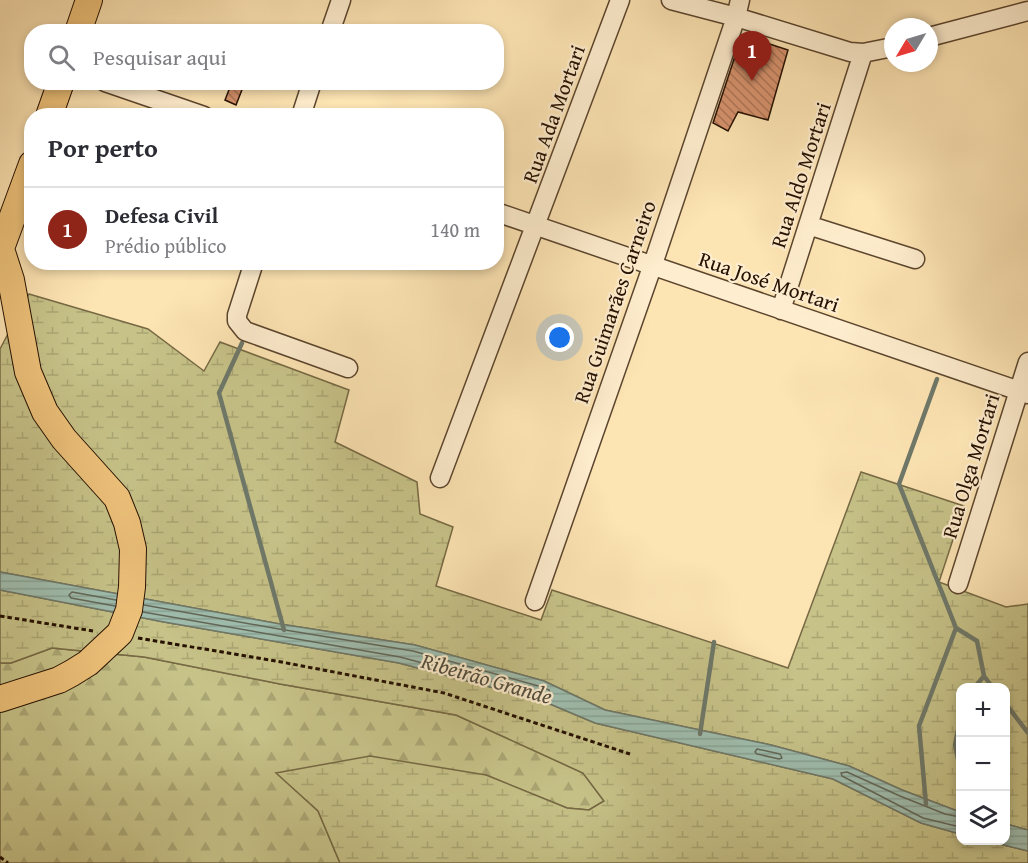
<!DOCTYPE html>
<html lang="pt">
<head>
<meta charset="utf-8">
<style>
  body { margin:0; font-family:"Gentium Book Plus",serif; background:#f7f7f7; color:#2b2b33 }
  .controls { position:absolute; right:18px; bottom:18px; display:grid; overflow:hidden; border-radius:12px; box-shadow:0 3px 9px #0003 }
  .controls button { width:54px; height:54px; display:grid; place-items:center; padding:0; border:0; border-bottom:2px solid #e1e1e2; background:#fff; color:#2b2b33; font:30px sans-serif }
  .compass { position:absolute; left:884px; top:18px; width:54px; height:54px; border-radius:50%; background:#fff; box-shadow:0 3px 9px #0003; rotate:232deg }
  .you { position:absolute; left:560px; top:338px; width:21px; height:21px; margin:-15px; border:4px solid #fff; border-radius:50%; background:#1a73e8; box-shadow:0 0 0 9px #1a73e833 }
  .badge { display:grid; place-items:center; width:39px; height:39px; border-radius:50%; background:#8f2418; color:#fff; font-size:20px; font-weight:700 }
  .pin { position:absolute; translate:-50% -50px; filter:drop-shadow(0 2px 3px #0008) }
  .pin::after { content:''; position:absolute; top:32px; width:21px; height:18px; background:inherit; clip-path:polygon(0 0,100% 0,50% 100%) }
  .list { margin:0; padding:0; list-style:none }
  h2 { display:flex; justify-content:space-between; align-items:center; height:78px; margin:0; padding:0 24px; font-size:26px }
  h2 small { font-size:20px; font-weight:400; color:#7c7c81 }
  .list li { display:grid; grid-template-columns:39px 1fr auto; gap:18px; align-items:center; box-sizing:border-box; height:84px; padding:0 24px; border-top:2px solid #e1e1e2 }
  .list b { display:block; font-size:22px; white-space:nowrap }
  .list p { margin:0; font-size:20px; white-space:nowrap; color:#7c7c81 }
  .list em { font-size:20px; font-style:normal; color:#7c7c81 }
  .icon { flex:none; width:33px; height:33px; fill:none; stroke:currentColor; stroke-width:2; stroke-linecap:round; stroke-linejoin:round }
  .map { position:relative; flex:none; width:1028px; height:863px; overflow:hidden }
  .search { position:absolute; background:#fff; box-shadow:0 3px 9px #0003; left:24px; top:24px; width:480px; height:66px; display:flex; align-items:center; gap:15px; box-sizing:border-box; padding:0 21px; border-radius:24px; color:#7c7c81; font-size:22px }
  .panel { position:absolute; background:#fff; box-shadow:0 3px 9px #0003; left:24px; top:108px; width:480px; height:162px; border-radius:24px }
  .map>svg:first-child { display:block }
  .forest { fill:url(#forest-firs); stroke:#766944; stroke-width:1.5 }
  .wetland { fill:url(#wetland-marsh); stroke:#766944; stroke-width:1.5 }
  .water { fill:url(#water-rules); stroke:#6e7869; stroke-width:1.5 }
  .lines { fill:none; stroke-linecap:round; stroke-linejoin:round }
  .shore { stroke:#626758; stroke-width:1.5 }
  .stream { stroke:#6e7869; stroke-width:4.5 }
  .building { fill:url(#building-back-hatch); stroke:#251001; stroke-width:1.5 }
  .minor-casing { stroke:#5b452e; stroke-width:21 }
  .highway-casing { stroke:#251001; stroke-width:28 }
  .path { stroke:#251001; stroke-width:3; stroke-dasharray:4.5 3; stroke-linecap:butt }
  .minor { stroke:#feedce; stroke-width:18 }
  .highway { stroke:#eec27a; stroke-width:26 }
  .labels { text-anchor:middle; stroke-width:4.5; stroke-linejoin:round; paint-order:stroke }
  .street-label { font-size:21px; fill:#251001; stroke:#feedce }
  .water-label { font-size:22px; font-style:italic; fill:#504d3e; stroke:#feedce }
</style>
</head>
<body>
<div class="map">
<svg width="1028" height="863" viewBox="0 0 1028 863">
  <defs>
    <pattern id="forest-firs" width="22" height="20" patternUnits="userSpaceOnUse" patternTransform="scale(1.5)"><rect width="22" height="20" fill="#c6c288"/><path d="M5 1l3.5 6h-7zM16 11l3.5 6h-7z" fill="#aaa674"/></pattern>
    <pattern id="wetland-marsh" width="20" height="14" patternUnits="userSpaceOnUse" patternTransform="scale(1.5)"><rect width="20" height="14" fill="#c6c288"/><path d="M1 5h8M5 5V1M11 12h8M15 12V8" fill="none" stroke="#aaa674"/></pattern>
    <pattern id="water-rules" width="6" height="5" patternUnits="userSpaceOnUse" patternTransform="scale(1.5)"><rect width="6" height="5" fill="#9fbeaf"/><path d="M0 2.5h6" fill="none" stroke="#89a295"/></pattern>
    <pattern id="building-back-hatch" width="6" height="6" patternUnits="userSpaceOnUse" patternTransform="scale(1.5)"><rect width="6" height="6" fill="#d5916c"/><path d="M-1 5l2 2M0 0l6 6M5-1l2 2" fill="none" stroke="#ad7556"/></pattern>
  </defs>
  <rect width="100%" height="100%" fill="#fde4b3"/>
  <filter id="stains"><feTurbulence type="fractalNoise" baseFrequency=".00333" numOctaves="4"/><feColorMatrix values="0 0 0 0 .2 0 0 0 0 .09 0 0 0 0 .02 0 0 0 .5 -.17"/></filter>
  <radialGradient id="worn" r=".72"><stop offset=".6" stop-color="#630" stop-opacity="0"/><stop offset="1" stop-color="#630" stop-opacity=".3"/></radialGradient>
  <path class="forest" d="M52,648L144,657L280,684L456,715L583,773L604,801L589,810L567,808L486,775L277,773L318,811L340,863H0V663H11Z"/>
  <path class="wetland" d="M29,294L148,329L204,371L220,342L349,390L335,442L417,482L420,514L453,527L436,586L541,620L552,590L788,668L861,472L964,506L939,582L1006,607L1028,604V830L1006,824V688H960V812L902,790L849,766L771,745L605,710L544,681L415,645L280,624L0,572V349Z
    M0,590L164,622L399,663L543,701L595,723L833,779L921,823L960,834V840L987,841L1028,851V863H340L318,811L276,773L370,756L486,775L567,808L589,810L604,801L583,773L456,715L280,684L144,657L52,648L11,663H0Z"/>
  <path class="water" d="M0,572L280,624L415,645L544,681L605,710L771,745L849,766L902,790L960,812V834L921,823L833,779L595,723L543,701L399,663L164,622L0,590Z
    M1006,824L1028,830V851L987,841L1006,840Z"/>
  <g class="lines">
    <path class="shore" d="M115,606L71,598L69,595L72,592L116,600
      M143,612L400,657L546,696L550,693L549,690L542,687L413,651L279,629L144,605
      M757,749L780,754L782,758L779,759L757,754L755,752Z
      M960,817L945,814L900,796L847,772L841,773L842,776L923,818L960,827"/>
    <path class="stream" d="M242,343L219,393L284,630
      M937,379L899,484L956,628L977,641L984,676L993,688
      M974,688L984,676
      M1006,704L1028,733
      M960,720L955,745L960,768
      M700,734L714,642
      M926,804L919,726L956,628"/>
  </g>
  <path class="building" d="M742,35L788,50L768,120L738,112L728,131L713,123Z
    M232,82H245L236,105L225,100Z"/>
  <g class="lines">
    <g class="minor-casing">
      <path id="minor" d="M671,0L736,17L850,52L863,53L893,47
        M330,32L341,0
        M929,37L1028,11
        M105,82L204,116
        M301,116L312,82
        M496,212L1028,394
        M808,225L915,259
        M254,262L237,315V321L245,331L348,368
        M781,310L863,53
        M440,478L620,0
        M958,584L1028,362
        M535,601L652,267L736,17L740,0"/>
    </g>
    <g class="highway-casing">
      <path id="highway" d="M78,32L89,0
        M49,116L61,82
        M0,251L32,164
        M0,699L59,680L72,673L88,663L120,633L129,610L132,587L133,549L127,523L117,498L64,439L45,412L28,372L11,280L1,249"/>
    </g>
    <path class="path" d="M0,616L93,631
      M138,638L276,661L444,693L630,754
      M0,857L8,863"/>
    <use href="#minor" class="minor"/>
    <use href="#highway" class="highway"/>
  </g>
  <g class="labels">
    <g class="street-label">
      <text transform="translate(554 114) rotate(-70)" y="7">Rua Ada Mortari</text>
      <text transform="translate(801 175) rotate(-72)" y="7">Rua Aldo Mortari</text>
      <text transform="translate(769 282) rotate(19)" y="7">Rua José Mortari</text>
      <text transform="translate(615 302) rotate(-71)" y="7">Rua Guimarães Carneiro</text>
      <text transform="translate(971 466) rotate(-73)" y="7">Rua Olga Mortari</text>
    </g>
    <g class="water-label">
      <text transform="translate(487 678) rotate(16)" y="8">Ribeirão Grande</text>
    </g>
  </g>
  <rect width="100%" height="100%" filter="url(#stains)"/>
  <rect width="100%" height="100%" fill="url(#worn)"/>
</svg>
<div class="controls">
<button>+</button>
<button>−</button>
<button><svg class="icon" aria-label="layers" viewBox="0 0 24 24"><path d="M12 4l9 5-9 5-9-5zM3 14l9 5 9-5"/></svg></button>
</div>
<svg class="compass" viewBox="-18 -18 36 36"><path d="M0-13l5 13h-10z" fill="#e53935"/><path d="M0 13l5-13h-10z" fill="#7c7c81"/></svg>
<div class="you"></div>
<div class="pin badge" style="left:752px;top:81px">1</div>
<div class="search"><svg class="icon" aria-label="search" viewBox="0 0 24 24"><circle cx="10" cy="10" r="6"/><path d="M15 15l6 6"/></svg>Pesquisar aqui</div>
<section class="panel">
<h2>Por perto<small></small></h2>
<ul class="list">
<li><span class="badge">1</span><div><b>Defesa Civil</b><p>Prédio público</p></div><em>140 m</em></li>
</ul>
</section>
</div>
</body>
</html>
